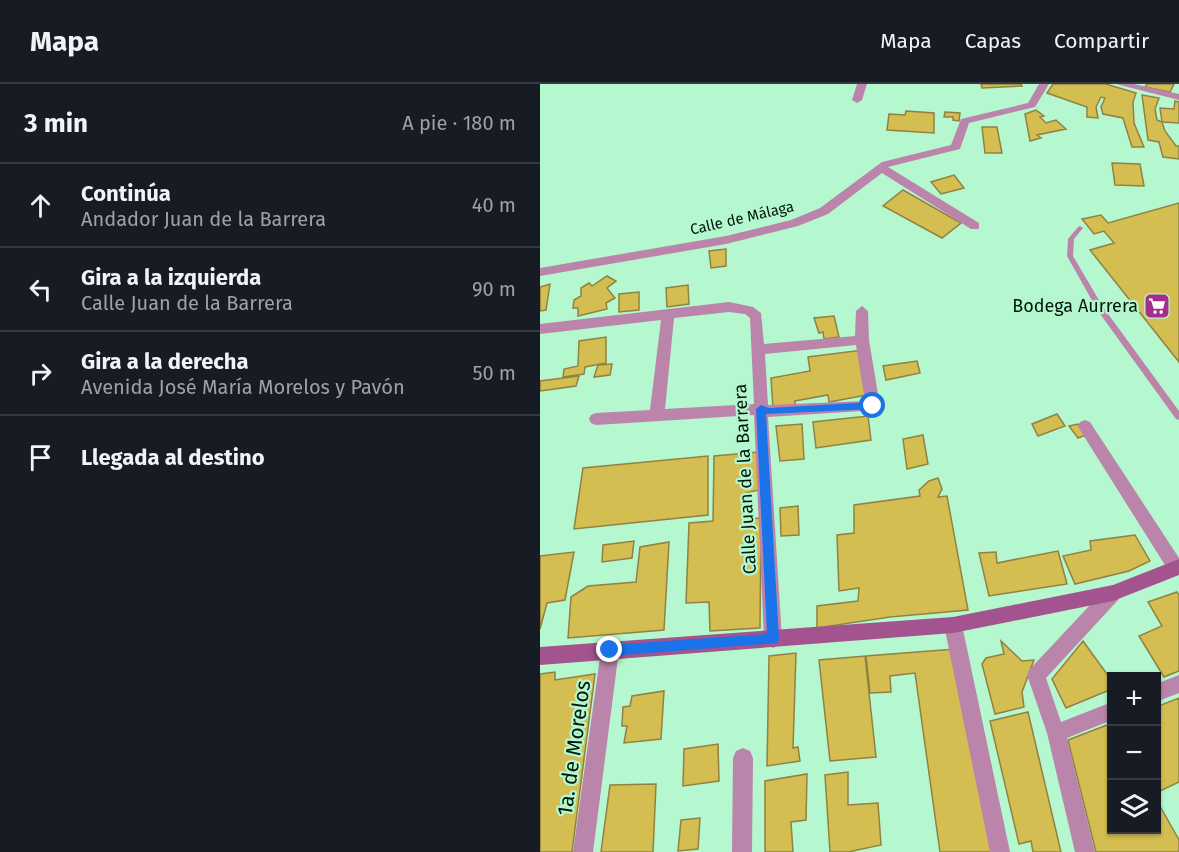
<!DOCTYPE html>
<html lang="es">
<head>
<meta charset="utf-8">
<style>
  body { margin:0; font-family:"Fira Sans",sans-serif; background:#20242c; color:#f1f3f6 }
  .controls { position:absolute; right:18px; bottom:18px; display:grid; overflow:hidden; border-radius:0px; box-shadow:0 2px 4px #0004 }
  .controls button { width:54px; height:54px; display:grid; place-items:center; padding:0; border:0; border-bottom:2px solid #363941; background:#171b24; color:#f1f3f6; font:30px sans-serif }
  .stop { position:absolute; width:18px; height:18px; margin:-14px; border:4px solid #1a73e8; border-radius:50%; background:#fff }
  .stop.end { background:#1a73e8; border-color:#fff; box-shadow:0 2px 6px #0008 }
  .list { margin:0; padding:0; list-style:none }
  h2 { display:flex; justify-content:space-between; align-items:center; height:78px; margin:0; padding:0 24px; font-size:26px }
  h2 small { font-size:20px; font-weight:400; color:#9ea1a6 }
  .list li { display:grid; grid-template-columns:39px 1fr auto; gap:18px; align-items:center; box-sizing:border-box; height:84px; padding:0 24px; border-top:2px solid #363941 }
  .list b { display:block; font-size:22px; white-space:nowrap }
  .list p { margin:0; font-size:20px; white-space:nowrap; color:#9ea1a6 }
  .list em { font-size:20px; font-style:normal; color:#9ea1a6 }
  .icon { flex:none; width:33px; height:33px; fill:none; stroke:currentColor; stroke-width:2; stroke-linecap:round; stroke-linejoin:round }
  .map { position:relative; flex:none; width:639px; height:768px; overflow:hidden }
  header { display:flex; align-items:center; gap:36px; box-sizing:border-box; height:84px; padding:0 30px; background:#171b24; border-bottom:2px solid #363941 }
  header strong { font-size:28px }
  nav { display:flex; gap:33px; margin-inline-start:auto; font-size:21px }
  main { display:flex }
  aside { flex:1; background:#171b24 }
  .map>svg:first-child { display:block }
  .building { fill:#d4be51; stroke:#8f8242; stroke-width:1.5 }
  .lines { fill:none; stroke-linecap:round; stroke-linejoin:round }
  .service { fill:#bb84ab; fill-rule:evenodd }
  .minor { fill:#bb84ab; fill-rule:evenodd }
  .secondary { fill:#a3538e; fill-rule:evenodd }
  .route { fill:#1a73e8 }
  .labels { text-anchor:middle; stroke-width:4.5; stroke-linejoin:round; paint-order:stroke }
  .far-street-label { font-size:15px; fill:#00180b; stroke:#b5f7cf }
  .poi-label { font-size:18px; fill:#00180b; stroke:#b5f7cf; text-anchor:end }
  .street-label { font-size:18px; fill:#00180b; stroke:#b5f7cf }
  .near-street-label { font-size:21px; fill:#00180b; stroke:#b5f7cf }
</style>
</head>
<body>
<header>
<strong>Mapa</strong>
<nav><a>Mapa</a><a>Capas</a><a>Compartir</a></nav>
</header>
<main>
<aside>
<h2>3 min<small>A pie · 180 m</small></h2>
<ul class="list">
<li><svg class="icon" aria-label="ahead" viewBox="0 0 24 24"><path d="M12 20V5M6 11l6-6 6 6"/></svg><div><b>Continúa</b><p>Andador Juan de la Barrera</p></div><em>40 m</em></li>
<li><svg class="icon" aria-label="left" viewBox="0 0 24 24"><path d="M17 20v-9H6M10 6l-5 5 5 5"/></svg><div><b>Gira a la izquierda</b><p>Calle Juan de la Barrera</p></div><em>90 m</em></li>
<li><svg class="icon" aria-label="right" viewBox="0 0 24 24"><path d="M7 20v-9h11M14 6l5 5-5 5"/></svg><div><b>Gira a la derecha</b><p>Avenida José María Morelos y Pavón</p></div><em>50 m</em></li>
<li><svg class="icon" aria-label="arrive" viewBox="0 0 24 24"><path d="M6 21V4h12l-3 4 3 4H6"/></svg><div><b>Llegada al destino</b></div></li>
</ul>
</aside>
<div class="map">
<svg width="639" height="768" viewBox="0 0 639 768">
  <rect width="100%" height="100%" fill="#b5f7cf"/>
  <path class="building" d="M441,0H481L482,2L442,4Z
    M513,0H566L596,9L593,18L594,39L604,63H592L583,34L563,30L561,23L565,14L561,13L556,23L558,34L547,33V23L507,9Z
    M607,0H634L630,8L605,3Z
    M602,11L619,14L615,25L617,36L622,38L625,47L636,62H639V75L623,73L619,58L608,56Z
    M635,17L639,18V39L622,38L620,24L634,25Z
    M496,26L504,32L500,33L506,39L516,36L526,45L497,51L501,54L490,57L485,30Z
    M366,27L394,29V49L347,46L349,30L365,31Z
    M405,28L420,29L419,37L413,36V33H404Z
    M442,43H457L462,69H445Z
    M572,79L600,80L604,102L575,101Z
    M414,91L424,104L401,110L391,98Z
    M363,106L421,139L402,154L343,122Z
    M639,119V278L550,166L574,159L564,147L554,150L542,135L561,131L568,139Z
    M186,165V182L171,184L169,167Z
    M67,192L76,197L67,204L75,214L66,219L67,225L38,232V224H33L34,216L41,212V204L49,199L52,202Z
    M10,200L6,226L0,227V203Z
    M148,201L149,220L127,223L126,204Z
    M99,208V226L79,228V210Z
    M294,232L299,253L284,255L283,248L279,249L274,234Z
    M66,253V279L45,283L44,290L23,293L24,285L38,282L39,257Z
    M323,266L327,311L289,318L288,311L255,317V323L233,325L231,294L270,287L268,273Z
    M377,277L380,289L346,296L343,282Z
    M72,280L70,291L54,293L58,281Z
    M39,292L36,302L0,307V297Z
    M517,330L525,342L498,352L492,340Z
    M328,332L331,356L276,364L273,338Z
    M262,340L264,375L240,377L236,342Z
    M538,340L546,351L538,354L529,342Z
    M383,351L388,380L367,385L363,355Z
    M219,368V406L206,409L207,435L221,434L220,544L170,547L169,518L146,519L149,439L173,437L174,372Z
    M168,372V431L34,445L43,384Z
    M398,394L402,405L398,413L407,412L428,526L350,533L277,544V522L318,517L319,504L299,507L297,451L314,449V421L380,412L379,406L389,397Z
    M258,422L259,451L241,452L240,424Z
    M595,451L610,477L589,487L535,500L523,472L551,466L550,457Z
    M94,457L92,474L62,478L63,461Z
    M129,458L124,546L28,554L31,513L48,502L96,498L100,463Z
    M518,467L527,500L449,512L439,469L456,468L457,479Z
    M34,468L25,516L7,519L0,545V472Z
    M637,508L639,511V587L624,593L599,552L622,542L608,518Z
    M461,557L482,577L494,576L482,608L484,623L455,630L442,580L446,574L464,570Z
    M543,557L572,597V605L526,624L512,595Z
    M415,565L452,768H400L375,589L350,592L351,608L330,609L326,572Z
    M256,569L253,664L258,663L260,677L227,682L229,572Z
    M325,572L336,673L290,677L279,576Z
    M15,588V596L55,590L32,768H0V590Z
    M124,607L121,655L84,659L87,642H82L83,623L90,622L92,612Z
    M639,614V698L618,708L616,623Z
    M488,628L521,768H493L491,757L479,760L450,637Z
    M567,641L572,649V746H616V715L639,756V768H556L528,656Z
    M178,660L179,697L143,702L144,665Z
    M308,688V721L338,719L341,761L308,768H290L285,691Z
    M267,690L266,736L251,738L253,768H225V697Z
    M116,700L113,768H61L70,701Z
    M160,734L158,765L138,767L141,736Z"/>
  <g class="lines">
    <path class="service" d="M540,142L543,144L534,155L533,172L563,223L639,327V336L636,335L558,227L527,172L528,155L538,143Z"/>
    <path class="minor" d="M317,0H327L322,16L317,19L312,16Z
      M499,0H509L495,23L429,39L420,65L348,83L439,139V145H431L342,89L288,130L258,142L186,160L0,192V184L186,152L251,136L280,124L342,78L411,61L421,35L488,19Z
      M576,0H594L639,10V16Z
      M189,218L213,223L221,229L224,260L315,252L316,227L322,222L328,227L329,256L340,322L338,326L228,333L242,555L239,561L233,564L227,561L224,555L214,331L56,341L51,339L49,335L51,331L56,329L110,326L121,236L0,250V240ZM189,228L205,230L210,234L214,320L125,325L134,234ZM316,261L325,317L228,321L225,270Z
      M545,336L550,338L639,474V490L630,489L540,346L538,342L540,338Z
      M573,501L579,503L581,509L579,515L506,594L521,638L572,618V636L527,654L555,768H535L507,649L487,591L490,585L567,503Z
      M413,533L419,535L422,541L470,768H450L404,541L407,535Z
      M70,557L76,560L79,566L53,768H33L61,566L64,560Z
      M639,591V609L616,618V600Z
      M203,664L210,667L213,674L212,768H192L193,674L196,667Z"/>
    <path class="secondary" d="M639,475V491L573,517L413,549L0,581V563L413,533L573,501Z"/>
  </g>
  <path class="route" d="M333,318L337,322L333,325L226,330L239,555L237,559L70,572L66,570V562L70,561L227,550L216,325L221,321L229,324Z"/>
  <defs>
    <g id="supermarket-square" transform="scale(1.35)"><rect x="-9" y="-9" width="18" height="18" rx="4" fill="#a32f8a" stroke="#b5f7cf"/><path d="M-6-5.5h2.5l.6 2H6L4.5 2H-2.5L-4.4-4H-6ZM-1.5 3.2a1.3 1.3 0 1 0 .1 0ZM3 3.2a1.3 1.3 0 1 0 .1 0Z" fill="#fff"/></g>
  </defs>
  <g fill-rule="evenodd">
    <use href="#supermarket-square" x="617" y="222"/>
  </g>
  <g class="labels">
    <g class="far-street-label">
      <text transform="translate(202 134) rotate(-13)" y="5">Calle de Málaga</text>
    </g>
    <g class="poi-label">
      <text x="598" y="228">Bodega Aurrera</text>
    </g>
    <g class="street-label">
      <text transform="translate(205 395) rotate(-93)" y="6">Calle Juan de la Barrera</text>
    </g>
    <g class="near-street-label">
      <text transform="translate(34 664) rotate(-82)" y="7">1a. de Morelos</text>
    </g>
  </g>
</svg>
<div class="controls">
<button>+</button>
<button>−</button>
<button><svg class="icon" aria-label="layers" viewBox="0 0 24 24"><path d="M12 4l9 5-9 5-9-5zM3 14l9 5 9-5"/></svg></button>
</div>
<div class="stop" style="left:333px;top:322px"></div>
<div class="stop end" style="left:70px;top:566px"></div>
</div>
</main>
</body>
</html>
